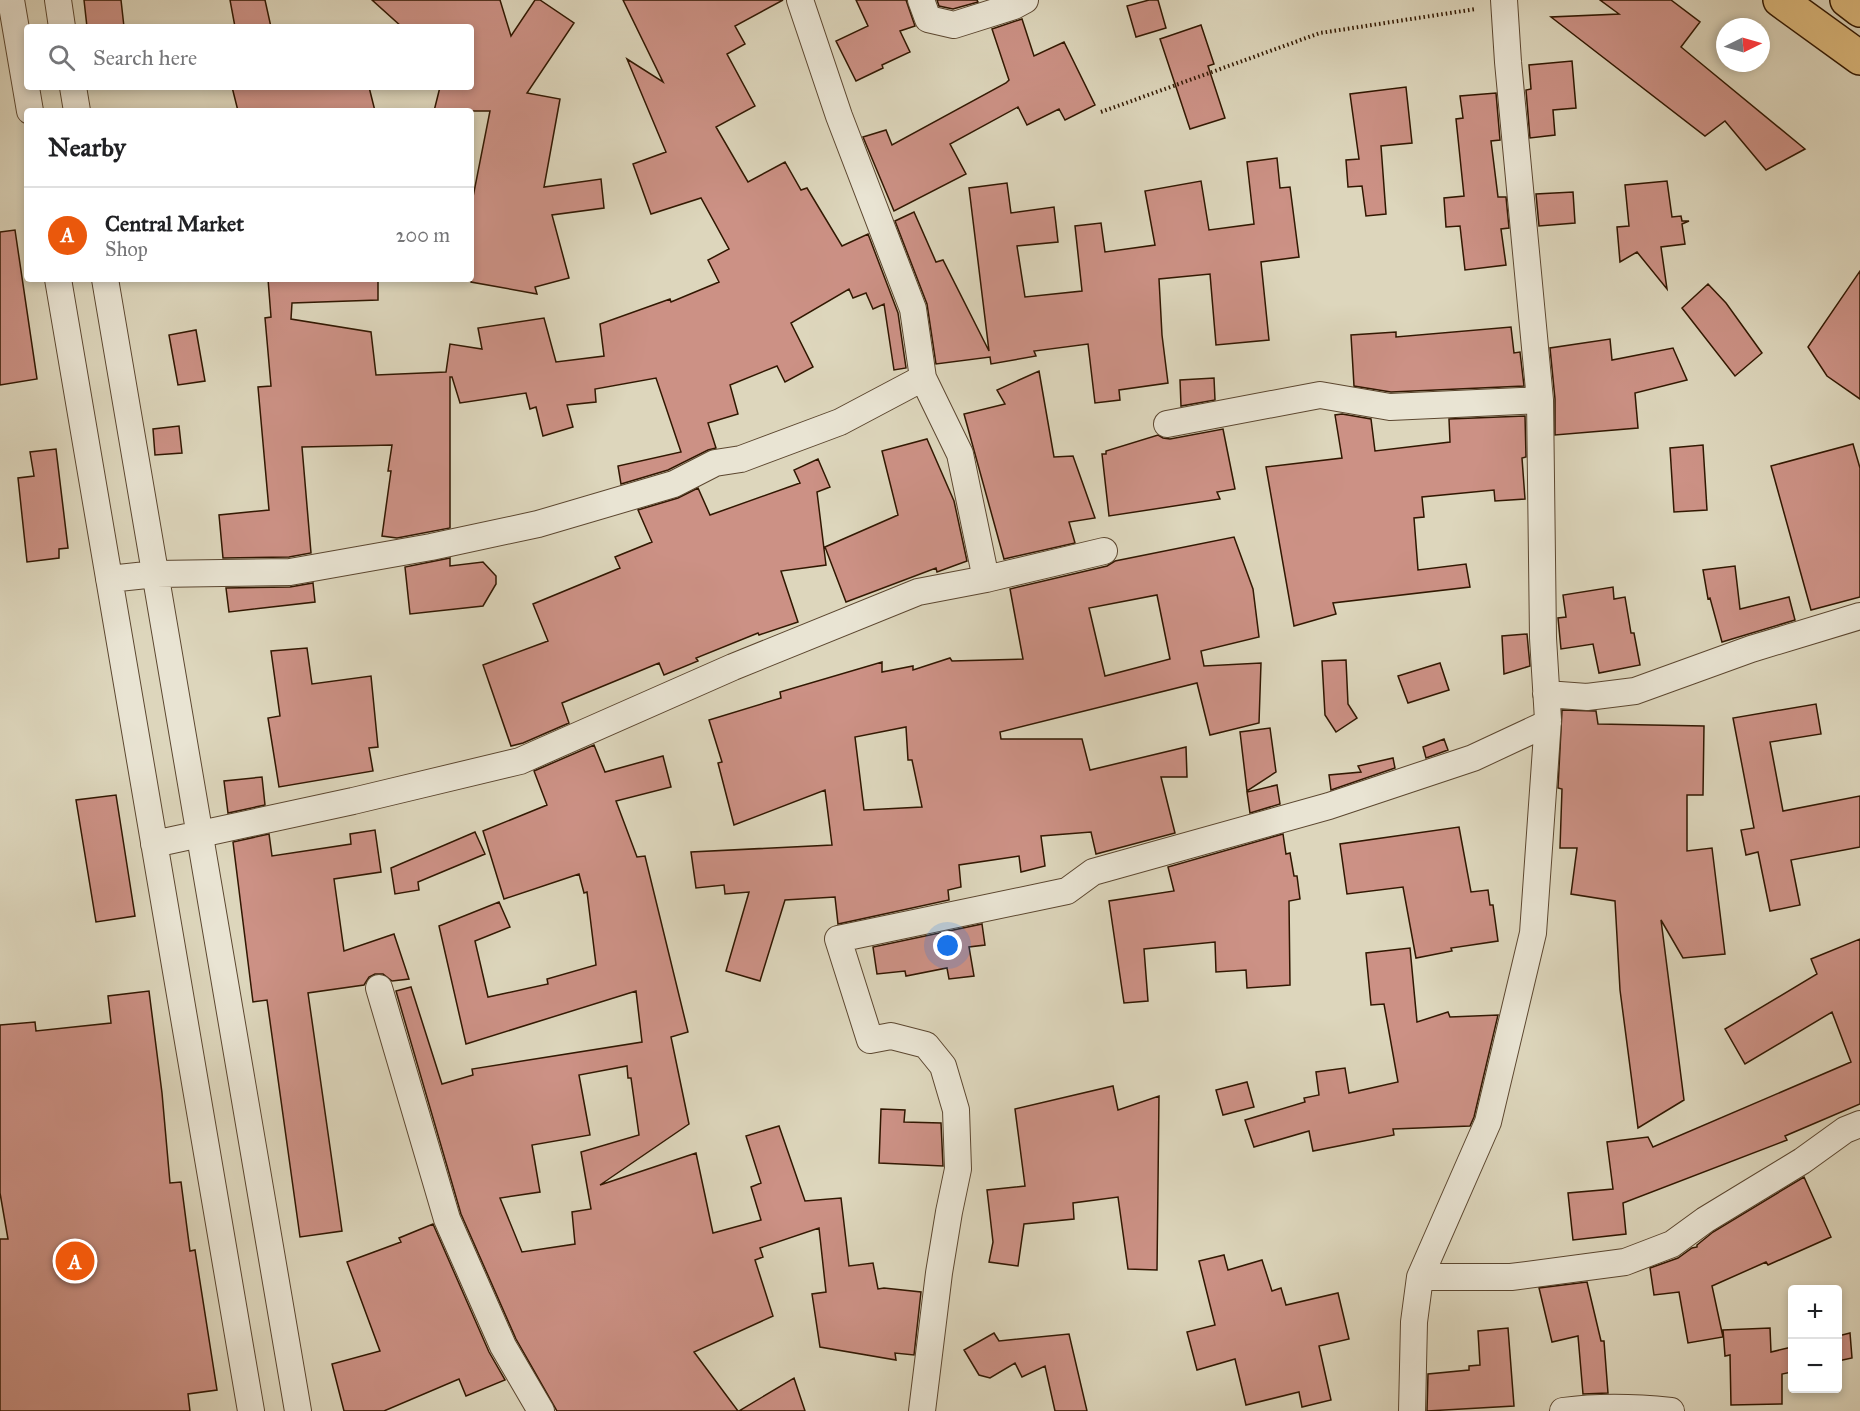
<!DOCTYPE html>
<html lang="en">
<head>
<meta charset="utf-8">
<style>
  body { margin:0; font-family:"IM FELL Great Primer",serif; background:#f2f2f2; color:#202124 }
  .controls { position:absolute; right:18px; bottom:18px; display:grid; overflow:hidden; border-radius:6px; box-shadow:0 3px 9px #0003 }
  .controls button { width:54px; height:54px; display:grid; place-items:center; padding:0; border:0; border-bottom:2px solid #e0e0e0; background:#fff; color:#202124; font:30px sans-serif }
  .compass { position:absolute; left:1716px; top:18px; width:54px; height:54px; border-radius:50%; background:#fff; box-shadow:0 3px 9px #0003; rotate:85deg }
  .you { position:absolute; left:948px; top:946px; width:21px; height:21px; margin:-15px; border:4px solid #fff; border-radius:50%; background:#1a73e8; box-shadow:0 0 0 9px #1a73e833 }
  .badge { display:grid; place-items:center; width:39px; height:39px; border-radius:50%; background:#ea580c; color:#fff; font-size:20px; font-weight:700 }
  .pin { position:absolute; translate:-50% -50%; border:3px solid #fff; box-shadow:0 2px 6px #0006 }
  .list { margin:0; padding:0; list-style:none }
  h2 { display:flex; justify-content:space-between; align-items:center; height:78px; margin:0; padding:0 24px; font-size:26px }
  h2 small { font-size:20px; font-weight:400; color:#757577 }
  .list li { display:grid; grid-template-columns:39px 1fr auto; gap:18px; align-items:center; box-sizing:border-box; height:96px; padding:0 24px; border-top:2px solid #e0e0e0 }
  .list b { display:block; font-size:22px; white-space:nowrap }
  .list p { margin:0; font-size:20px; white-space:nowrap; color:#757577 }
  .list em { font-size:20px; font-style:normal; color:#757577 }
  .icon { flex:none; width:33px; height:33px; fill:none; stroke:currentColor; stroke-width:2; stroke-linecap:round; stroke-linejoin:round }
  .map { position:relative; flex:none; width:1860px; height:1411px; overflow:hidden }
  .search { position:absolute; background:#fff; box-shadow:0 3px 9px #0003; left:24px; top:24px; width:450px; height:66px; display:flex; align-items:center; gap:15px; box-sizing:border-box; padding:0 21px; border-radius:6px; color:#757577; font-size:22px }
  .panel { position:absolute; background:#fff; box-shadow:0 3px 9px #0003; left:24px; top:108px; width:450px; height:174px; border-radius:6px }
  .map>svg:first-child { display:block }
  .building { fill:#cc9185; stroke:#311701; stroke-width:1.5; fill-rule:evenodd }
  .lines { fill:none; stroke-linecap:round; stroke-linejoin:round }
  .street-casing { stroke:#5c4730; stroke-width:28 }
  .primary-casing { stroke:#311701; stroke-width:36 }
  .path { stroke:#311701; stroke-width:4; stroke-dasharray:1.5 3; stroke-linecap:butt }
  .street { stroke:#e9e4d3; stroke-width:26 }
  .primary { stroke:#debb7e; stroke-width:33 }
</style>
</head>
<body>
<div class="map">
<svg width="1860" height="1411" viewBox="0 0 1860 1411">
  <rect width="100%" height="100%" fill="#ddd6bc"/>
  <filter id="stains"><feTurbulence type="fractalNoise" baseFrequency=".00333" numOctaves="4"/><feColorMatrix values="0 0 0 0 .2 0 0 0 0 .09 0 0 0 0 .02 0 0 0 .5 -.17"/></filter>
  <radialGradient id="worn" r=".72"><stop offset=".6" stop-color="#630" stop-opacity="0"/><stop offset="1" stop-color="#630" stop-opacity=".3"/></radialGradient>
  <path class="building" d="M84,0H121L124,27H87Z
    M230,0H265L271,27H235Z
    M372,0H500L511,36L535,0H540L574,23L527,93L560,99L544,187L601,179L604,208L552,215L569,278L535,287L537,294L471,282V207L490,111H434L440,87H471V27H402Z
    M623,0H783L735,26L745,44L727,54L755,106L716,127L748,182L785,162L801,190L807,188L842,246L868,234L898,313L906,368L894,370L884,304L873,309L866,293L853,298L849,289L791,323L813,367L785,382L777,366L730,385L738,414L708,423L716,448L708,450L668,470L621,484L618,466L681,452L656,378L595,389L596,402L567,405L573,427L543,436L536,407L530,409L526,393L460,403L452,377H450V528L397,538L382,536L391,471H388L392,445L302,447L311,553L289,557L223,558L219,515L269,510L258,387L271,386L265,318L271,317L268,279H378V300L292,303L291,319L371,332L376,375L446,372L450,344L482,349L478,328L544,318L556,362L604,356L600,324L670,299L671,302L719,282L708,260L729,249L701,198L651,214L633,164L666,152L627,59L663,82Z
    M856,0H906L915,26L900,31L910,52L882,65L883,68L856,81L836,41L868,26Z
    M937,0H977L978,2L953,9L939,6Z
    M1149,0H1158L1166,28L1136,37L1127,6Z
    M1600,0H1671L1700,22L1681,47L1805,149L1766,170L1725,121L1705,136L1551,17L1619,14Z
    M1022,19L1034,56L1064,42L1095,105L1065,120L1059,109L1027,125L1018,107L950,144L966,174L894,211L863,137L886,130L892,145L1006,83L1009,80L992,29Z
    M1201,25L1214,64L1208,66L1225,118L1190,129L1160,39Z
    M1572,61L1576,108L1553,110L1555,135L1530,138L1526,90L1531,89L1529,65Z
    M232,87H369L375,111H238Z
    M1406,87L1412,143L1381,146L1386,214L1366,216L1362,186L1348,187L1346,160L1359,159L1350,94Z
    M1496,93L1500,140L1491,141L1498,197H1506L1509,228L1501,229L1506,265L1465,270L1460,226L1446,227L1444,198L1464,196L1456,119L1463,118L1460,96Z
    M1277,158L1280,188L1290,187L1299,257L1261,262L1269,340L1216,345L1210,274L1159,279L1162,335L1168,383L1119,390L1120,400L1095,403L1088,344L1034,351L1036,356L991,364L990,357L936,364L927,304L895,221L914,212L936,262L943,260L989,351L969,188L1007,183L1011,213L1054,207L1058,242L1017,246L1025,297L1082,291L1075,226L1101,223L1105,252L1155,245L1145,191L1201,181L1209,230L1254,224L1247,162Z
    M1667,181L1672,217L1681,216L1682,221H1689L1682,224L1685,244L1661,247L1667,289L1637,252L1620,262L1617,227L1629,226L1625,185Z
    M1573,192L1575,223L1539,226L1536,194Z
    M15,230L37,379L0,385V232Z
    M1860,271V399L1827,376L1808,347Z
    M1708,284L1726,303L1762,353L1735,376L1682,308Z
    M1511,327L1514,353L1520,352L1524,386L1391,392L1354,386L1351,335L1396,332V337Z
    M196,330L205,381L178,385L169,335Z
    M1610,339L1612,360L1673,348L1687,380L1635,393L1638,428L1555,435V399L1550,348Z
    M1039,371L1054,457L1073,456L1095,518L1069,522L1075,543L1004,559L964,414L1005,404L997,390Z
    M1214,378L1215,400L1181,406L1180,380Z
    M1342,414L1371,419L1375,451L1450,442L1449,419L1525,416L1526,457L1522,458L1525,499L1495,501L1494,490L1422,497L1424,517L1414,518L1418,570L1466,564L1470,587L1333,603L1336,614L1294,626L1266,467L1342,458L1335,415Z
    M179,426L182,453L155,455L153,429Z
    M1223,429L1235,489L1217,492L1220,499L1109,516L1102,454H1106V451L1158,435L1163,438L1170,439Z
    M927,439L954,501L967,561L937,572L936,568L846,602L825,547L898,515L882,451Z
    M1853,444L1860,468V597L1811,610L1771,466Z
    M1703,445L1707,510L1674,512L1670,448Z
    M56,449L68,548L59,549V558L27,562L18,478L34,476L30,452Z
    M818,459L830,487L817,492L826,565L781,571L798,622L759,635L758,633L696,658L698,661L664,675L659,663L562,703L569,723L523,743L511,746L483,665L548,641L533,604L620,568L615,557L652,542L638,510L678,498L698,488L710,515L800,483L794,470Z
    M1234,537L1253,589L1259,637L1201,651L1204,666L1261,663L1259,723L1210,735L1197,683L1000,732L1001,739H1082L1090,770L1186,747L1187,777H1161L1175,833L1096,854L1091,832L1041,836L1045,866L1021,872L1019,856L959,865L961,887L948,890L949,900L838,924L835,897L785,900L760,981L726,971L749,892L725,894L724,885L696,888L691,852L832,845L825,790L734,825L718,763L722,762L709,720L781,698L780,692L882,662V672L913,666V670L950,658L952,661L1023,659L1010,589L1107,566L1115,561ZM1157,595L1170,659L1105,676L1089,608ZM906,727L908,760H912L922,807L864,810L855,737Z
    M450,558V566L483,562L496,576V584L483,606L410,614L405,567Z
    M1735,566L1740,609L1789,597L1795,620L1722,642L1710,598L1708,599L1703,570Z
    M313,583L315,602L229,612L226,588L290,587Z
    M1613,587L1614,599L1625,597L1631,633H1634L1640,665L1599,673L1593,644L1561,649L1558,618L1566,617L1563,595Z
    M1527,634L1530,666L1504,674L1502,636Z
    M307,648L312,684L371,676L378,747L369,748L373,771L279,787L268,718L280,716L271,651Z
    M1346,660L1348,704L1357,718L1336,732L1325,715L1322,661Z
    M1440,663L1449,690L1408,703L1398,676Z
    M1816,704L1821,734L1770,742L1783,811L1860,796V847L1791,860L1800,905L1770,911L1758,852L1746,855L1741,830L1754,828L1733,718Z
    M1562,710L1596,711L1598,724L1704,726L1703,795H1687V851L1712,848L1725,954L1683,958L1661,920L1684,1100L1638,1128L1620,990L1615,901L1571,894L1577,848H1560L1562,789L1558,788Z
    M1270,728L1276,772L1247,791L1240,732Z
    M1444,739L1448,750L1426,758L1423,747Z
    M594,745L605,772L663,756L671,787L616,801L637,857L645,856L688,1032L671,1037L689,1124L600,1185L696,1153L713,1233L761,1220L751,1187L761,1183L746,1136L779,1126L805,1201L841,1198L849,1266L873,1263L878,1289L884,1288L921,1292L914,1355L895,1353L896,1360L820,1347L812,1294L826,1292L819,1228L760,1248L763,1257L755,1260L773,1316L694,1352L738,1411H557L516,1339L461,1214L396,991L411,987L442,1084L473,1075L472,1069L642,1042L636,991L466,1044L439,926L499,902L510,927L475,941L488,997L548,984L547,979L596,965L587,892L584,893L579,874L504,899L483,831L547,805L534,771ZM627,1066L628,1078H631L639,1135L581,1152L591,1209L572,1212L575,1244L522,1252L500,1198L540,1192L532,1145L590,1135L579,1075Z
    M1393,758L1395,768L1331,790L1329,775L1361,772L1358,766Z
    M262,777L265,805L228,813L224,781Z
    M1277,785L1280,804L1250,813L1247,792Z
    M116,795L135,916L96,922L76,800Z
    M1459,827L1471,892L1488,890L1490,905H1493L1498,941L1451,948L1452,951L1416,958L1403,887L1347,894L1340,844Z
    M375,830L381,872L334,879L344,951L394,934L409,979L392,981L383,974H375L369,977L364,985L308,993L342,1231L300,1237L267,1000L253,1002L233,842L269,834L272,856L351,844L350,834Z
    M475,832L485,854L418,882L419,890L395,894L391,868Z
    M1283,834L1286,854L1290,853L1294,876H1297L1300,899L1289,901L1290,985L1247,988L1246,970L1216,972L1215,942L1144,949L1148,1001L1124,1003L1109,901L1174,891L1168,867Z
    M982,924L985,945L969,947L974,976L949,979L947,968L906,976L905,971L877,974L873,947Z
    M1860,939V1104L1785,1136L1787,1140L1623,1203L1626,1234L1573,1240L1568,1193L1613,1189L1607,1142L1648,1137L1653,1147L1851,1062L1832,1012L1745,1064L1725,1029L1817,974L1811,959Z
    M1410,948L1417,1022L1448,1012L1450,1017L1498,1015L1474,1117L1470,1126L1393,1129L1394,1135L1313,1151L1309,1131L1254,1147L1245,1120L1305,1102L1304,1098L1319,1095L1316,1072L1345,1068L1349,1093L1398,1082L1384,1004L1371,1005L1366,953Z
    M149,991L162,1093L170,1183L181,1182L190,1251L195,1250L217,1390L188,1394L190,1411H0V1239H8L0,1193V1025L35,1022L36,1031L111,1023L108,996Z
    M1247,1082L1254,1107L1223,1115L1216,1090Z
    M1113,1086L1118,1110L1159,1096L1157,1270L1128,1269L1118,1197L1073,1203L1074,1219L1024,1224L1018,1266L989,1262L993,1242L987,1190L1025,1186L1015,1109Z
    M881,1109L905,1110L904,1122L941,1123L943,1166L879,1163Z
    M1804,1177L1831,1237L1768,1265L1766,1262L1712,1286L1723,1337L1688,1343L1679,1292L1654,1295L1650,1268L1678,1258L1692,1248L1697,1247V1245L1713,1232Z
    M433,1224L489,1352L505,1380L466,1396L459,1379L384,1411H344L332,1364L380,1351L347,1262L401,1242L399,1238Z
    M1224,1255L1228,1270L1262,1260L1272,1291L1281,1288L1286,1305L1338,1293L1349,1339L1319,1346L1331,1400L1302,1407L1299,1392L1246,1405L1235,1359L1197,1370L1187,1332L1215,1325L1199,1261Z
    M1587,1282L1601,1341H1604L1608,1393L1583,1394L1578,1336L1552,1342L1539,1288Z
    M1508,1328L1514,1406L1427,1411L1428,1374L1469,1370V1366L1480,1365L1478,1331Z
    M1770,1328L1771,1352L1792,1347V1372L1782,1374V1404L1731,1405L1730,1355L1725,1356L1723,1330Z
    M994,1333L999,1341L1069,1334L1087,1411H1055L1045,1366L1022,1377L1015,1363L990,1378L979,1375L964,1350Z
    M1850,1333L1852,1358L1838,1361V1336Z
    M794,1378L805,1411H739Z"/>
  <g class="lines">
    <g class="street-casing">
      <path id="street" d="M11,0L30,111
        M58,0L62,27
        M800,0L839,116L913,309L923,378L960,454L986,579
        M921,0L928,19L954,25L1014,6L1025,0
        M73,87L77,111
        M58,279L251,1411
        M105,279L298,1411
        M1167,424L1320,395L1390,407L1540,400
        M109,579L156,574L290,572L431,547L538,524L674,484L715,463L741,459L840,422L923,378
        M1546,694L1587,697L1635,691L1751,649L1860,616
        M154,844L353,801L520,761L733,667L918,592L986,579L1104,551
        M379,988L447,1219L503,1346L541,1411
        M1420,1277H1511L1625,1262L1672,1244L1705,1220L1802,1161L1845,1130L1860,1124
        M922,1411L939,1273L949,1212L958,1169L956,1110L943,1066L926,1045L891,1036L870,1040L838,939L1067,891L1093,872L1329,806L1473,758L1548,723
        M1412,1411L1414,1322L1420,1277L1488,1122L1533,933L1548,720L1543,638L1540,400L1508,62L1504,0
        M1563,1411C1600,1406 1634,1407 1671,1411"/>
    </g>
    <g class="primary-casing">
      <path id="primary" d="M1780,0L1860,58
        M1847,0L1860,10"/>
    </g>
    <path class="path" d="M1101,112L1320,33L1476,9"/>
    <use href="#street" class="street"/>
    <use href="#primary" class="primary"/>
  </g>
  <rect width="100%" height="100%" filter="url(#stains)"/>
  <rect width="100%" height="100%" fill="url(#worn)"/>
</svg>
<div class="controls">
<button>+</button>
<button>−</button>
</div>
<svg class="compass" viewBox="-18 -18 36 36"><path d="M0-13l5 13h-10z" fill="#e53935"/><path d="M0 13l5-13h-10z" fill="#757577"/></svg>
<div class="you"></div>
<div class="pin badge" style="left:75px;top:1261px">A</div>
<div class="search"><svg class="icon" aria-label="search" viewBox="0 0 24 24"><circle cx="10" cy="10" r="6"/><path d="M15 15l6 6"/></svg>Search here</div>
<section class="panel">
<h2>Nearby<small></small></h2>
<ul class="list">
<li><span class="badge">A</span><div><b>Central Market</b><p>Shop</p></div><em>200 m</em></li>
</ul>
</section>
</div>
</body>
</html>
